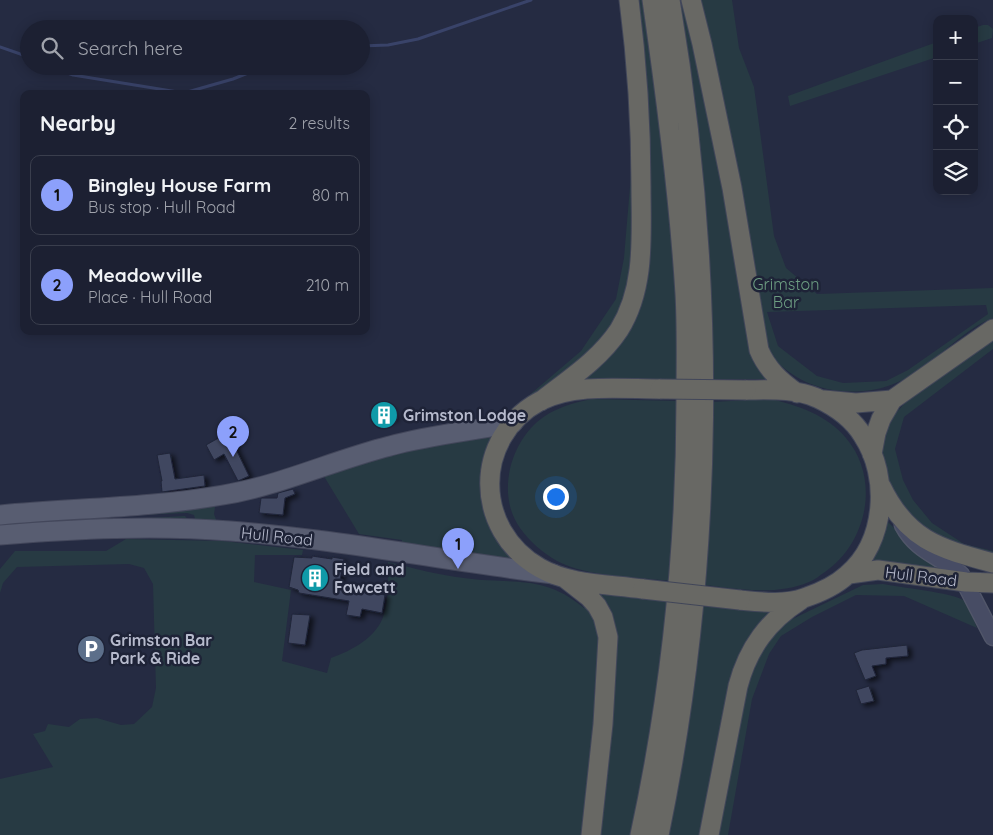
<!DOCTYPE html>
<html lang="en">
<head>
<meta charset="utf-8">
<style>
  body { margin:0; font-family:Quicksand,sans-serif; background:#25283a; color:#f1f3f6 }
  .controls { position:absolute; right:15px; top:15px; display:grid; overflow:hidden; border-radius:10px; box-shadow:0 2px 12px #0003 }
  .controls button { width:45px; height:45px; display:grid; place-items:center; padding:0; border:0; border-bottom:1px solid #3a3e4d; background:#1c2032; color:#f1f3f6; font:25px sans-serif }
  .you { position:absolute; left:555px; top:496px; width:18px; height:18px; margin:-12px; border:4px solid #fff; border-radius:50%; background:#1a73e8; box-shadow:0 0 0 8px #1a73e833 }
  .badge { display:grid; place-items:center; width:32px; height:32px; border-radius:50%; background:#8ca0fb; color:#111; font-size:16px; font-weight:700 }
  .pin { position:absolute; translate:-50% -41px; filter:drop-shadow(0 1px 2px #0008) }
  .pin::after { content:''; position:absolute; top:26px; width:18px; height:15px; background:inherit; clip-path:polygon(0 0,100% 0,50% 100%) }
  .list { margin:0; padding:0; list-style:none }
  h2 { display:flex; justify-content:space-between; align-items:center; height:65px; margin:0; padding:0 20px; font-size:21px }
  h2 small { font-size:16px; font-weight:400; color:#a0a3ac }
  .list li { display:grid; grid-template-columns:32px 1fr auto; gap:15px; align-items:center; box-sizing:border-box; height:80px; margin:0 10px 10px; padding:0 10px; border:1px solid #3a3e4d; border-radius:10px }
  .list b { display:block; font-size:19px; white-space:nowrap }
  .list p { margin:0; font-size:16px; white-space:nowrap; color:#a0a3ac }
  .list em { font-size:16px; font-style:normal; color:#a0a3ac }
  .icon { flex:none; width:28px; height:28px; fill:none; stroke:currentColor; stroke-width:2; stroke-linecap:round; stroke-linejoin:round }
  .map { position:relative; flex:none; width:993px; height:835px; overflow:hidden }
  .search { position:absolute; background:#1c2032; box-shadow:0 2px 12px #0003; left:20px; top:20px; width:350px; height:55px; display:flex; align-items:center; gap:12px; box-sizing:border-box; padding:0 18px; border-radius:28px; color:#a0a3ac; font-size:19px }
  .panel { position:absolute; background:#1c2032; box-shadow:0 2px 12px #0003; left:20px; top:90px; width:350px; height:245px; border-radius:10px }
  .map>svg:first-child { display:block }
  .green { fill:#273a43; fill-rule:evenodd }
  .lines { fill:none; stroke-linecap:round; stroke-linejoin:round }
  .stream { stroke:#394369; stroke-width:3 }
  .building { fill:#3f4660; stroke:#202539; filter:url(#shadow) }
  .secondary-casing { stroke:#515669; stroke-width:19 }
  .primary-casing { stroke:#43475b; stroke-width:21 }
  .trunk-casing { stroke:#414659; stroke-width:21 }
  .secondary { stroke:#474c64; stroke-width:16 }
  .primary { stroke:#585d71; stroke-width:19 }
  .trunk { stroke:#686864; stroke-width:19 }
  .trunk-bridge-casing { stroke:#414659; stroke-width:21; stroke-linecap:butt }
  .trunk-bridge { stroke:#686864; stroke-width:19 }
  .labels { text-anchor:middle; stroke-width:5; stroke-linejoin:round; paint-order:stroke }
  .park-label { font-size:16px; fill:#6d9d82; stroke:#1e2337 }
  .poi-label { font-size:16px; font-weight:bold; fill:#b6bacc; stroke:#1e2337; text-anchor:start }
  .street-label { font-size:16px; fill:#b6bacc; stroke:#1e2337 }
</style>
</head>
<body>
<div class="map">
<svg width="993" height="835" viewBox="0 0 993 835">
  <defs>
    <filter id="shadow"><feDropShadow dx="4" dy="2.5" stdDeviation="2.5" flood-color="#0009"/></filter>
  </defs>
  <rect width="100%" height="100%" fill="#252b42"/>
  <path class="green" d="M635,0H644L673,211L679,379L585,380L603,360L640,300Z
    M676,0H685L689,16L758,366L766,379H711Z
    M699,0H732L739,48L754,87L774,236L786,268L817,294L993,288V318C971,326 952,345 934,359C920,370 904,381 888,386C861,395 827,393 802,380C790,374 779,364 768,355ZM986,305L988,314L908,370L886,381L843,383L817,376L778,346L767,312Z
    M983,25H988L993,29L992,38L974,44V28Z
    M937,42V57L790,106L788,96Z
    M630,87L636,177L633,274L612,329L575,370L526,398L581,351L616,299L624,258L631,175Z
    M993,337V349L904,417L895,449L903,480L913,500L932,523L964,544L993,551V559L934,542L889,492L880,448L892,417L906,402Z
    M592,399L679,401L672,581C637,577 587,577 557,561C543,553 529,541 520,528C497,496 509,447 537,422C553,408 573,403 592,399Z
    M771,399C799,406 827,415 846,438C881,479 867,543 825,572C820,575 815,580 809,582C775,596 740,589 704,585L711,402Z
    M498,435L486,484L517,563L401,545L402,540L359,534L322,473L449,440Z
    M216,501L214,514L218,525L196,523L194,515L187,513L115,516Z
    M108,513L112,520L185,516L191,523L0,528V520Z
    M886,520L913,547L951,571L866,562Z
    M126,539L223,541L303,550L302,555H255L254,582L291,590L282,661L327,673L331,658C351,651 378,637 384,614C389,598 388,579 388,562C413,568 438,575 464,578C511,585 543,573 584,608L587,607L593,613L600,641L594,693L600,716L586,835H0V779L53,767L33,734L45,731L48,724L69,727L80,719L97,718L121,725L134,724L152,707L156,688L153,584L144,568L129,564L17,567L3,583L0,593V569L15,551H106Z
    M883,584C897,587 954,593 963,600C970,605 974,620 977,628L904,596L856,595L812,617L781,636L769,654L752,699L728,835H716L751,666L780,625L863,585Z
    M595,590L644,593L669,603L660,679L633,835H597L616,635C615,614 611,605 595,590Z
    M701,606L774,613L750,640L703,835H666Z"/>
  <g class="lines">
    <path class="stream" d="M361,46L388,45L418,39L531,0
      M0,47L29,57
      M48,66L73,75L184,93L233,79L266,66"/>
  </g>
  <path class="building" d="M391,407L395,418L378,423L374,412Z
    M222,436L227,446L233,443L249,476L238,481L224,454L214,460L206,445Z
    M170,453L175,479L204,475L205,486L162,492L161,481H162L157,455Z
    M293,489L295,494L285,498L283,515L259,513L261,498H277L278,493Z
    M312,556L332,559V557L344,559L339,586L385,595L382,613L362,609L360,617L346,615L349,601L299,593L298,590L289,587L294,557L312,558Z
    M292,614L310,615L305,645L288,643Z
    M907,645L908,656L886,658V664L872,666L876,676L865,680L854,653L862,650Z
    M869,686L874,701L861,704L856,690Z"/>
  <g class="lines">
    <g class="secondary-casing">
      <path id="secondary" d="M903,525C918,553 941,555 961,575L993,637"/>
    </g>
    <g class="primary-casing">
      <path id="primary" d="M0,515C74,508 149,508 223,495C279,486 334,460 390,446C430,435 472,431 513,423
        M0,535C77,529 153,525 230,531C338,539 445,561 553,574"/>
    </g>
    <g class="trunk-casing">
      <path id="trunk" d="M691,0L702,44L732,188L759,350C767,369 780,381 797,393
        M824,400L856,403L892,400
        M541,401C569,379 599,360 619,330C646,287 641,234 641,186C641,123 637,62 629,0
        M872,454L876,433L881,419L892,400L993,329
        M881,486C907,540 938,548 993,563
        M849,574L878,570L966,582L993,583
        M566,579L589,597L597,606L603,617L608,637L603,724L591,835
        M643,589C609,584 570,585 540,568C473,530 473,437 540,401C574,383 623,389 660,389
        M740,600C761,602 785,605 804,598C819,593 835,586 847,575C886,542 890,477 863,436C853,419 834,406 817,398C794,388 769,390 746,390
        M640,835C671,692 686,545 686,399C686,364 687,329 685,294C679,195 666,97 652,0
        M659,835C716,560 717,276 670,0
        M709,835L738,686C748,648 768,621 801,600"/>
    </g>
    <use href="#secondary" class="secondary"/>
    <use href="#primary" class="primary"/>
    <use href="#trunk" class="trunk"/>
    <g class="trunk-bridge-casing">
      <path id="trunk-bridge" d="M660,389L746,390
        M643,589L740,600"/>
    </g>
    <use href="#trunk-bridge" class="trunk-bridge"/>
  </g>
  <defs>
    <g id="building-disc" transform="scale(1.4375)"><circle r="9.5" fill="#0f9aa8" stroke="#1e2337"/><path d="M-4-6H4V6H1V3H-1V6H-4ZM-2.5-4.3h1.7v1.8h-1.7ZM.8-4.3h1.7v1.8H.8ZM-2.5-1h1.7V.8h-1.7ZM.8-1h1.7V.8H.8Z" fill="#fff"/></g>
    <g id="parking-disc" transform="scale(1.4375)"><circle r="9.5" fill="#5c6f8a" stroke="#1e2337"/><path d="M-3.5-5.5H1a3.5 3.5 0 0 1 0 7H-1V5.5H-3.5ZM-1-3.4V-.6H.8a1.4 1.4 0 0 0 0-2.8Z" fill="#fff"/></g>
  </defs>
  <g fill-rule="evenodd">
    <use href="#building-disc" x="384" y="415"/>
    <use href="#building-disc" x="315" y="578"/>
    <use href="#parking-disc" x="91" y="649"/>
  </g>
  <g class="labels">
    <g class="park-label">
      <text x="786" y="290">Grimston<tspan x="786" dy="18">Bar</tspan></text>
    </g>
    <g class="poi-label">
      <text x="403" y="421">Grimston Lodge</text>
      <text x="334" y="575">Field and<tspan x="334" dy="18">Fawcett</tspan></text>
      <text x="110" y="646">Grimston Bar<tspan x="110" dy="18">Park &amp; Ride</tspan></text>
    </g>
    <g class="street-label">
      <text transform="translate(277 536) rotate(6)" y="6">Hull Road</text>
      <text transform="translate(921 576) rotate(7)" y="6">Hull Road</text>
    </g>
  </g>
</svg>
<div class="controls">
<button>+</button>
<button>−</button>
<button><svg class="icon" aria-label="locate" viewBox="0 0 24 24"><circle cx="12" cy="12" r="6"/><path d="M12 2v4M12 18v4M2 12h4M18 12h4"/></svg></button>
<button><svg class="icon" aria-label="layers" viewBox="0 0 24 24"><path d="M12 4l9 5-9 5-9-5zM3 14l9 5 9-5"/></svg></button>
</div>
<div class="you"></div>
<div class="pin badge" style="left:458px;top:569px">1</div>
<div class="pin badge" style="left:233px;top:457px">2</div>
<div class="search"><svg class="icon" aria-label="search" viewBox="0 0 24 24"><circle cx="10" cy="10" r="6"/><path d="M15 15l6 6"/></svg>Search here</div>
<section class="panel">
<h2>Nearby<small>2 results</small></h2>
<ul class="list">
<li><span class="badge">1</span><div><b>Bingley House Farm</b><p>Bus stop · Hull Road</p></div><em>80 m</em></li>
<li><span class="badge">2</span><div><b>Meadowville</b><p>Place · Hull Road</p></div><em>210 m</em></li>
</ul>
</section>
</div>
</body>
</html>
